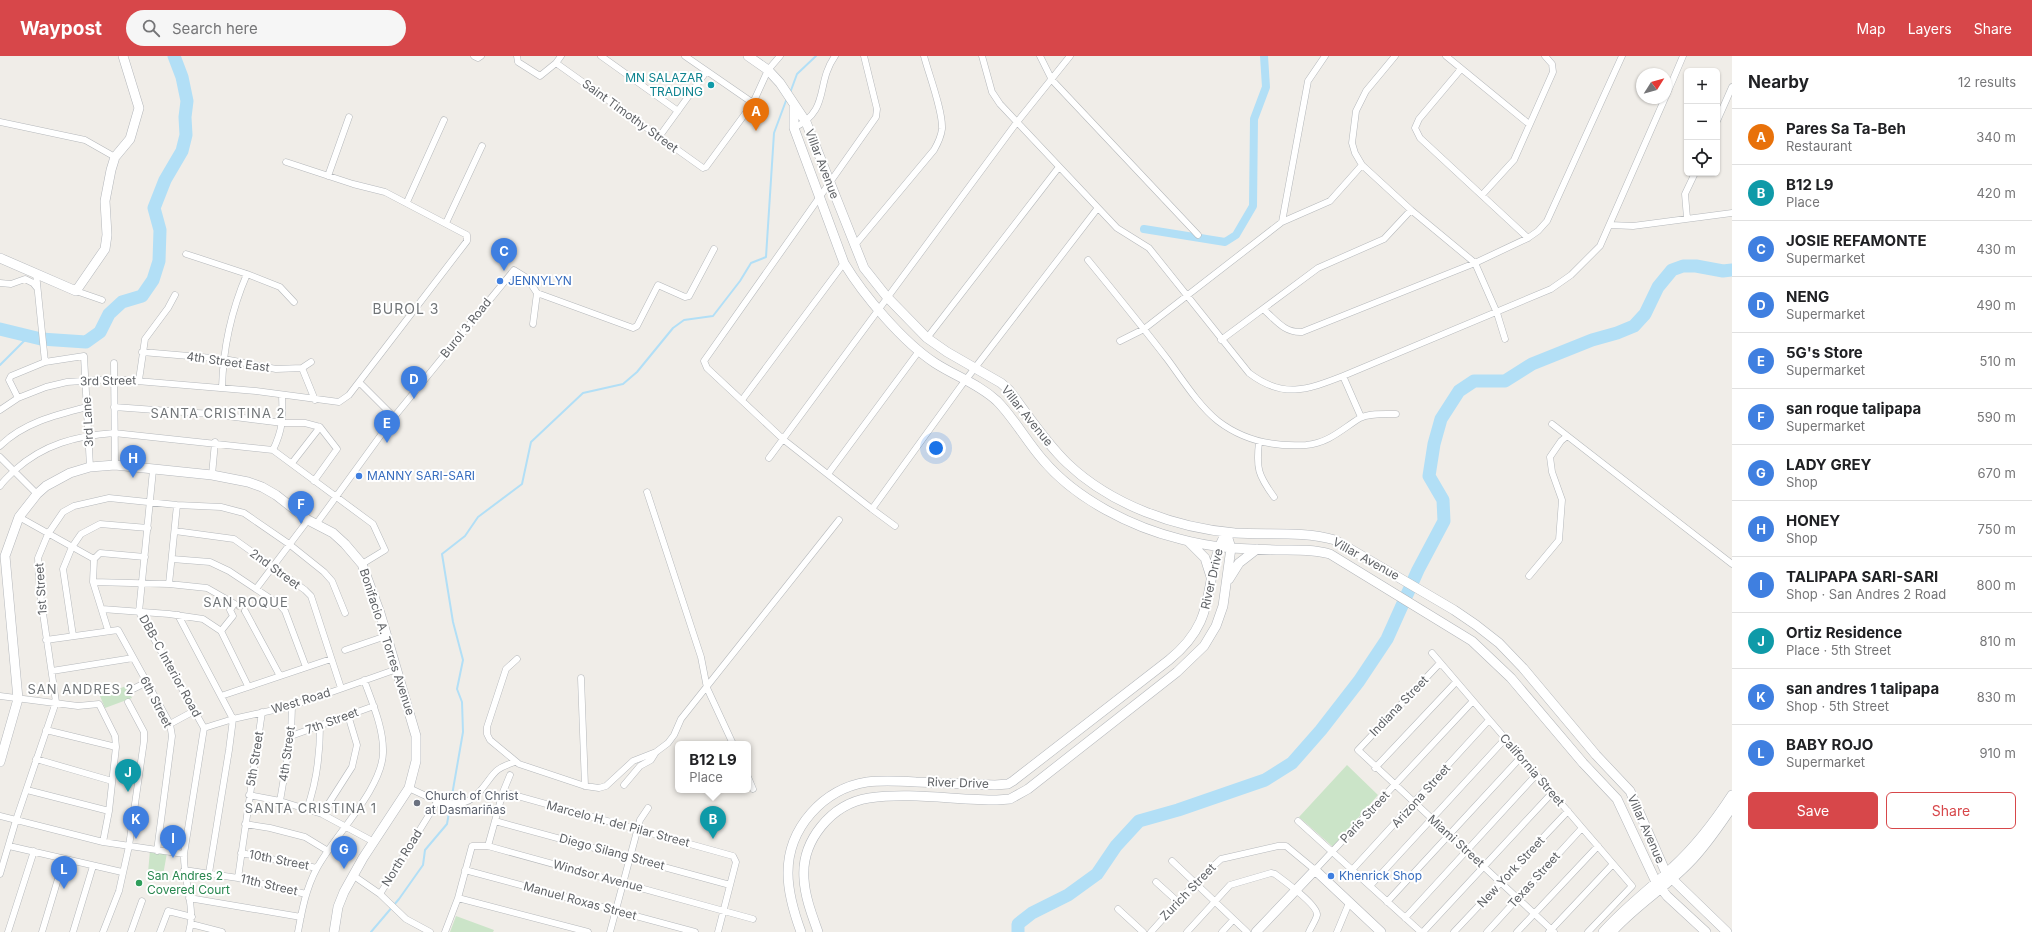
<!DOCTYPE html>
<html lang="en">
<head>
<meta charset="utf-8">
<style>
  body { margin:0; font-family:Inter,sans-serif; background:#f6f6f6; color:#202124 }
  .controls { position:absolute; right:12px; top:12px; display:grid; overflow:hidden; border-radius:6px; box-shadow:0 1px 3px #0004 }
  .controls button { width:36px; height:36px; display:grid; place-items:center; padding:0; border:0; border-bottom:1px solid #e0e0e0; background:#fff; color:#202124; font:20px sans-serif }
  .compass { position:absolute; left:1636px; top:12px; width:36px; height:36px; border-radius:50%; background:#fff; box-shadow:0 1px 3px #0004; rotate:53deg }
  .you { position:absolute; left:936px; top:392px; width:14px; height:14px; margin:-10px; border:3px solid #fff; border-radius:50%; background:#1a73e8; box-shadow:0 0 0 6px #1a73e833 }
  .badge { display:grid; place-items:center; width:26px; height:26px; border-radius:50%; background:#d7474a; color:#fff; font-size:13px; font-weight:700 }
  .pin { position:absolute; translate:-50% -33px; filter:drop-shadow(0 1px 2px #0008) }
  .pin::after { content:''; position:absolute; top:21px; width:14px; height:12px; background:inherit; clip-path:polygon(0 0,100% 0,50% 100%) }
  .popup { position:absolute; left:675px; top:685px; width:76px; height:52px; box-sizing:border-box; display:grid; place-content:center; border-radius:6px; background:#fff; filter:drop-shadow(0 1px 3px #0005); font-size:13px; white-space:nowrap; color:#757577 }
  .popup b { font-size:15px; color:#202124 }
  .popup::after { content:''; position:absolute; left:50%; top:100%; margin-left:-8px; border:8px solid transparent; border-top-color:#fff }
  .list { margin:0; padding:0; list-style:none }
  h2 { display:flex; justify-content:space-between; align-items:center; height:52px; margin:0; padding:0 16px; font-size:17px }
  h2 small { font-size:13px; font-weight:400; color:#757577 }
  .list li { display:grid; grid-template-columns:26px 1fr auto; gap:12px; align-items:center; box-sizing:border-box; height:56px; padding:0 16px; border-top:1px solid #e0e0e0 }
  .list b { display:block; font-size:15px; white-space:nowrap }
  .list p { margin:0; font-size:13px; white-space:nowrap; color:#757577 }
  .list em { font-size:13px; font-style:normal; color:#757577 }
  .actions { display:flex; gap:8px; padding:12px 16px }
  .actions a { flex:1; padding:9px 0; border:1px solid #d7474a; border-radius:6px; text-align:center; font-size:14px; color:#d7474a }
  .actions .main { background:#d7474a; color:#fff }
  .icon { flex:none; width:22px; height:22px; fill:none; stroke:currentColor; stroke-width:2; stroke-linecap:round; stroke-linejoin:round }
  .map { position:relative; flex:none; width:1732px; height:876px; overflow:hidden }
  header { display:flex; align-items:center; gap:24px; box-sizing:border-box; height:56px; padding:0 20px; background:#d7474a; color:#fff }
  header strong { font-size:19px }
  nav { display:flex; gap:22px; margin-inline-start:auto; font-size:14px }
  .search { width:280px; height:36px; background:#f6f6f6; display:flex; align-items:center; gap:10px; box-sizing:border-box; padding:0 14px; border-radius:22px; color:#757577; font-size:15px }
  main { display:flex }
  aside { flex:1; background:#fff }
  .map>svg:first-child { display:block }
  .green { fill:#cbe4c8 }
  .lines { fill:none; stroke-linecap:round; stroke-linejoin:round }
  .stream { stroke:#b2dff6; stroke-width:2 }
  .canal { stroke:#b2dff6; stroke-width:8 }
  .river { stroke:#b2dff6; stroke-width:13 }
  .street-tunnel { stroke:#cccac8; stroke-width:6; stroke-dasharray:6 3; stroke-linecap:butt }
  .street-casing { stroke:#b5b8bb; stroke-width:7 }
  .secondary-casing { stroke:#b4b7bb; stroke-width:10 }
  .street { stroke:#fff; stroke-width:6 }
  .secondary { stroke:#fff; stroke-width:9 }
  .culture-dot { fill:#0f9aa8; stroke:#fff; stroke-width:1.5 }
  .shop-dot { fill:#3f7fe0; stroke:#fff; stroke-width:1.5 }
  .worship-dot { fill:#6b7280; stroke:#fff; stroke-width:1.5 }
  .leisure-dot { fill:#2e9e5b; stroke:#fff; stroke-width:1.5 }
  .labels { text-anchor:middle; stroke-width:4; stroke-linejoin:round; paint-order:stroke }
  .culture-label { font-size:12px; fill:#0d838f; stroke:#fff; text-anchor:end }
  .street-label { font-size:12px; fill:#606367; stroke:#fff }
  .shop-label { font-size:12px; fill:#366cbe; stroke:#fff; text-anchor:start }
  .worship-label { font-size:12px; fill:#5b616d; stroke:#fff; text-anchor:start }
  .leisure-label { font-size:12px; fill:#27864d; stroke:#fff; text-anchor:start }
  .neighbourhood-label { font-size:13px; letter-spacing:1px; fill:#717578; stroke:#fff }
  .quarter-label { font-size:14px; letter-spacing:1px; fill:#717578; stroke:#fff }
</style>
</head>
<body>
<header>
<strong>Waypost</strong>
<div class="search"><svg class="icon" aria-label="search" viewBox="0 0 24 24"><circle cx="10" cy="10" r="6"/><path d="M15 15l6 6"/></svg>Search here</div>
<nav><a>Map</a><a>Layers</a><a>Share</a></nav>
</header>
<main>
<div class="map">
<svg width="1732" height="876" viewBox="0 0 1732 876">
  <rect width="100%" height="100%" fill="#f0ede8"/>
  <path class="green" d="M126,630L132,642L105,652L100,640Z
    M1347,709L1378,739L1333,791L1299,761Z
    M150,794L167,797L163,819L148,817Z
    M456,860L494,874L493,876H450Z"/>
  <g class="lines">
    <path class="stream" d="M790,37L797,18L816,0
      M0,309L28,281
      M371,876L399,843L423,809L425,794L447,768L463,676L462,646L457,633L463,604L453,566L442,498L465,480L478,461L522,428L531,386L583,337L623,328L637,316L673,272L684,264L713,260L740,225L751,207L766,201L774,77L787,42"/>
    <path class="canal" d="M1144,173L1225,186L1236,179L1253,150L1254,63L1266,31L1264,0"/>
    <path class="river" d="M0,273L41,283L86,286L100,276L109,258L122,246L142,240L153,224L159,205L160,174L154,152L165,124L182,95L186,79L185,61L187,45L182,21L174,0
      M1018,876V868L1032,857L1068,839L1097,818L1116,790L1139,765L1178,754L1265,724L1292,707L1321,674L1359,625L1387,583L1418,514L1444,465L1443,444L1429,420L1434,388L1441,363L1459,335L1474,325H1505L1532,308L1592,284L1617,277L1634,270L1645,258L1658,231L1672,214L1683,210H1696L1723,215L1732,214"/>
    <path class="street-tunnel" d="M235,548L245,555"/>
    <g class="street-casing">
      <path id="street" d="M474,0L478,2L481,0
        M517,0L518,6L540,20L556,7L561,0
        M601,0L678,55
        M685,0L753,47
        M864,0L877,53L876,61L704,305L707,312L784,384L872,453L961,330L1097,153
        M982,0L992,36L1000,48L1117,172L1149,192L1249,317C1283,343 1307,334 1343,320L1551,233L1571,219L1600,190L1665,42
        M1040,0L1052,24L1198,179
        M1395,0L1366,35L1356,55L1352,87L1355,97L1362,109L1411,154L1475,207L1497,257L1505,283
        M1446,0L1529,68
        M556,7L703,112L706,111L753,47L768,14L780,0
        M1461,13L1419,63L1415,72L1420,82L1528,182
        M1666,40L1683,0
        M1717,65L1732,31
        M0,66L85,84L115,101
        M794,72C831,54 815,28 835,0
        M659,81L706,16
        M328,120L349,61
        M1482,139L1514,104L1553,16L1552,8L1545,0
        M407,146L444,64
        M1687,162L1685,138L1695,117
        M1282,166L1330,145L1362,109
        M446,167L482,90
        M1610,169L1633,170L1732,157
        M854,190L934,94C938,87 941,81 942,73C943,55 929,19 924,0
        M186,198L247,218L280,231L294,246
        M1088,204C1115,237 1142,270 1168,304C1182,323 1199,350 1218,365C1244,385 1274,391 1306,389C1329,387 1342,373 1360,362C1370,357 1385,358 1396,358
        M36,217L45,306
        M0,227L11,228L25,223L33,227L37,232
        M76,235L102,244
        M537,237L633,272L637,270L658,229L685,241L689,240L714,193
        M1263,253C1276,264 1284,277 1302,276L1475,207L1528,182L1538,175L1547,165L1622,0
        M927,282L1059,111
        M1221,284L1318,212L1384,183L1411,154
        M1120,285L1144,273L1282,166L1308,25L1325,0
        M142,296L224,303L276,313L302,312L311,306
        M114,307L115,409
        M302,312L315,344
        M1343,320L1361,361
        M139,324L145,283L168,252L175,239
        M359,326L394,361
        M222,332C223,292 231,255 247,218
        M18,342L9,324L11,320L45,306L84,300L90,411
        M742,344L844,207
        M114,351L211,358
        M0,354L18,342L46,331L67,326L113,323L256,335L339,346L349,339L467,185V179L385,136L353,128L286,106
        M227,360L283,367H305L320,371L337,393L314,425
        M1552,368L1732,508
        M1259,386C1256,412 1258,419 1274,441
        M0,390C23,367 55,359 87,351
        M273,394C283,373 283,362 282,339
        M0,401L37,438
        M769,402L1017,66L1070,0
        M292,407L320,371
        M153,414L139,556L204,672L184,798C183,824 196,851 189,876
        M828,418L919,295
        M212,419L215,386
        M0,430C4,424 10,419 15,414C44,388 76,380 114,377L273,394L373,468L385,494L362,508
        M647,436L701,601L707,632L733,688
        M872,453L895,470
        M19,461L94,503
        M317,467L394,361L514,214L527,222L537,237L533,268
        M175,475L234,483L305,534L311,540L341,632
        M172,503L210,506L229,515L280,549L285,555L306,611
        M1529,520L1559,484L1562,444L1552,416L1550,401L1561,385L1567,380
        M93,526L169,528L207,532L235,548
        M169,528L177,449
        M256,533L308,464
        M102,553L169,558L203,563L221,575L248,630
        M245,555L280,620
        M178,559L233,663L229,694L209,817
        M108,574L93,526L94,503L100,497L145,501
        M221,575L233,560L230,554L234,548
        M73,580L63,513L72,491L81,478L100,468L148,472
        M46,584L118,574L170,668L172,680L157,795
        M345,594L386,580
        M1432,597L1632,830L1588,876
        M517,603L506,613L487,671V678L490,684L519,708L585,730L599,732L606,730L633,705L656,696
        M1440,607L1358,694L1554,876
        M52,615L133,602
        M581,622L585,730
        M131,634L147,626
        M0,640L78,650L99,648L115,680L116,691L109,755L103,786
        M221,640L331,603
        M170,668L194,655
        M204,672L233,663L292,650L397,613
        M46,674L116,691
        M291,680L374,650
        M36,703L112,725
        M1375,712L1456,626
        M748,721L753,733
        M624,729L640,710L651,704L656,696L668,687L674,679L681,663L839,464
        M409,732C432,743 461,760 481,734C495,717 493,713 515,706
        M27,734L109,755
        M503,736L733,800L736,806L718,876
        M249,739L280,745L322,758L374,786
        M280,745L291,680L292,650
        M307,753C316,728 320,697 320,670
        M322,758L352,711L357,689L348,659
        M0,760L103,786L184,798
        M495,765L730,829
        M1298,765L1421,876
        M245,768L270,772L305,781L328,795
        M9,790L122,816
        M488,790L503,736L510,719
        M241,797L317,812
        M1172,805L1247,876
        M184,814L238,822L306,838
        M465,814L695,876
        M1352,814L1489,664
        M0,818L16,764L56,646L40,537L38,502L48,478L63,456L74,450L109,442L177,449L221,451L244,457L289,488L324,516L332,525L345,557
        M354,820L380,838L406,863L430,876
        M238,822L262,656
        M1156,826L1177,845
        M1370,830L1505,683
        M380,838L437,746
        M189,842L301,861
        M458,842L588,876
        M1387,846L1521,701
        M1118,853L1143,876
        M1405,862L1536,719
        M191,868L222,876
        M8,876L34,795
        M42,876L64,803
        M73,876L93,810
        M103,876L119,835L129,790L144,685V676L128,646
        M131,876L142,845
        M160,876L168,855L192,861
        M298,876C302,854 306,832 317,812C334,780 382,733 383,697C384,673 372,646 364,624
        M445,876L458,842L472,790H488L753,863
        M610,876L640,764L648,752
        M1151,876L1195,827L1221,803L1278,790H1286L1315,814L1473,645
        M1187,876L1230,829L1271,817L1275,818C1283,824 1318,849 1317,859C1316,864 1311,871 1309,876
        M1222,876L1233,864
        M1337,876L1349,847
        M1423,876L1552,737
        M1454,876L1568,755
        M1487,876L1582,772
        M1517,876L1598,790
        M1549,876L1613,808"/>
    </g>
    <g class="secondary-casing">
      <path id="secondary" d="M748,0L768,14L780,27L806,66L864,212L887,241L927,282L947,296L1001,327L1009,334C1028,359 1045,386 1067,407C1111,449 1176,472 1235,477C1268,479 1303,475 1335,484L1454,554L1476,569L1499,587L1523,612L1596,699L1630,735L1666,817L1727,876
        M794,50V72L844,207C864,240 903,286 935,307C955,320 979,328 997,345C1014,362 1027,386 1043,404C1076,443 1131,471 1180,483C1212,492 1243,493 1276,494C1293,494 1313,493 1330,498L1472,585L1511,622L1583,707L1617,743L1656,826L1667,840L1706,876
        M0,202L76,235L105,193L107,179L105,145L111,114L115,101L130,83L139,52L123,0
        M1189,486L1205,502L1211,521
        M1229,523L1239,507L1257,493
        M0,706L18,643L5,500L19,461L37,438L46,430L70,417L90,411L115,409L212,419L248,426L262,431L276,439L308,464L333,477L345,488L362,508L380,557L416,680V705L409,732L363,802L344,836L338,851L334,876
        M801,876C794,857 788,837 788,817C788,772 823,733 867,726C883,724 900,725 916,726C942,727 969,728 995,729L1008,728L1013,725L1169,604C1222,561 1200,526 1226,476
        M818,876C812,859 805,841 804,823C801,785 831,748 869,742C910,736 955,744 997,744L1010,743L1028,733L1177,616L1204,590L1216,570L1223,550L1231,492L1226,476
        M1256,876L1315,814L1381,876
        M1603,876C1624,852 1650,833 1673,811C1696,790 1715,765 1732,739
        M1612,876C1635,850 1665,832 1689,807C1706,790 1719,770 1732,751"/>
    </g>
    <use href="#street" class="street"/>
    <use href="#secondary" class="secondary"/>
  </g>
  <circle class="culture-dot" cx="711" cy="29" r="4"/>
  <g class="shop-dot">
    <circle cx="500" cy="225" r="4"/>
    <circle cx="359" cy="420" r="4"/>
    <circle cx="1331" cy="820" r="4"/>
  </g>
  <circle class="worship-dot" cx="417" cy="747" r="4"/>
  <circle class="leisure-dot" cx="139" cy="827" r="4"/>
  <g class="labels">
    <g class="culture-label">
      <text x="703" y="26">MN SALAZAR<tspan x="703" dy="14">TRADING</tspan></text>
    </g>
    <g class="street-label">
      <text transform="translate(630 60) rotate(36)" y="4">Saint Timothy Street</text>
      <text transform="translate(822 108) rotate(69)" y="4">Villar Avenue</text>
      <text transform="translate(466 272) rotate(-51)" y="4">Burol 3 Road</text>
      <text transform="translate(228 306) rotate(8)" y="4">4th Street East</text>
      <text transform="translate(108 325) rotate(-1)" y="4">3rd Street</text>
      <text transform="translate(1027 360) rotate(51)" y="4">Villar Avenue</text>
      <text transform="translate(88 366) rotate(-93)" y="4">3rd Lane</text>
      <text transform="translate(1366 503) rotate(29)" y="4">Villar Avenue</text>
      <text transform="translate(275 513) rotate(36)" y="4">2nd Street</text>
      <text transform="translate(1212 523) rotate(-77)" y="4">River Drive</text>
      <text transform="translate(41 533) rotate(-94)" y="4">1st Street</text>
      <text transform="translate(387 586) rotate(72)" y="4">Bonifacio A. Torres Avenue</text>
      <text transform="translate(170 610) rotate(61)" y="4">DBB-C Interior Road</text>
      <text transform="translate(301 645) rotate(-17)" y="4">West Road</text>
      <text transform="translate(156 646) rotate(63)" y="4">6th Street</text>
      <text transform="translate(1399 650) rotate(-46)" y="4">Indiana Street</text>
      <text transform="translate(332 665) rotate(-20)" y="4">7th Street</text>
      <text transform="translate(287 698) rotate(-82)" y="4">4th Street</text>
      <text transform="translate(255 703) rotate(-81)" y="4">5th Street</text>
      <text transform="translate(1532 714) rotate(49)" y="4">California Street</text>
      <text transform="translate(958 727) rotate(2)" y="4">River Drive</text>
      <text transform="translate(1421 740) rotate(-48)" y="4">Arizona Street</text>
      <text transform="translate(1365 761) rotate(-47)" y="4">Paris Street</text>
      <text transform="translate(618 768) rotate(15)" y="4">Marcelo H. del Pilar Street</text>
      <text transform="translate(1646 773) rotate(66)" y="4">Villar Avenue</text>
      <text transform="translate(1456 785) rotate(42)" y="4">Miami Street</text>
      <text transform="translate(612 796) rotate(15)" y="4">Diego Silang Street</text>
      <text transform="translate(402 802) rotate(-58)" y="4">North Road</text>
      <text transform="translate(279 804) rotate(11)" y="4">10th Street</text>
      <text transform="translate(1511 816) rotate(-47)" y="4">New York Street</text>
      <text transform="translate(598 820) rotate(15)" y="4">Windsor Avenue</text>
      <text transform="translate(1534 824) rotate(-48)" y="4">Texas Street</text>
      <text transform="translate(269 829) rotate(13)" y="4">11th Street</text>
      <text transform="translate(1188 836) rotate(-46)" y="4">Zurich Street</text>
      <text transform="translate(580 845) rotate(15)" y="4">Manuel Roxas Street</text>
    </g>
    <g class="shop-label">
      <text x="508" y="229">JENNYLYN</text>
      <text x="367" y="424">MANNY SARI-SARI</text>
      <text x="1339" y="824">Khenrick Shop</text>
    </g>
    <g class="worship-label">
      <text x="425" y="744">Church of Christ<tspan x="425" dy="14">at Dasmariñas</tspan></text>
    </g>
    <g class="leisure-label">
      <text x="147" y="824">San Andres 2<tspan x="147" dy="14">Covered Court</tspan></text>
    </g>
    <g class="neighbourhood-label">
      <text x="218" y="362">SANTA CRISTINA 2</text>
      <text x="246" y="551">SAN ROQUE</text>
      <text x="81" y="638">SAN ANDRES 2</text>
      <text x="311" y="757">SANTA CRISTINA 1</text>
    </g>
    <g class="quarter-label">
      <text x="406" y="258">BUROL 3</text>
    </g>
  </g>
</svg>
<div class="controls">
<button>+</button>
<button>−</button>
<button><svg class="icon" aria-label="locate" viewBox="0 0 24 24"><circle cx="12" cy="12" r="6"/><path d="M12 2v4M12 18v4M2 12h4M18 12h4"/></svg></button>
</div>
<svg class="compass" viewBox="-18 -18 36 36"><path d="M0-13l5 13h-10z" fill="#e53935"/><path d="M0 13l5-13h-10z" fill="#757577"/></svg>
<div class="you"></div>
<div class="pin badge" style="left:756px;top:75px;background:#e8710a">A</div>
<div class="pin badge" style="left:713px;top:783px;background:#0f9aa8">B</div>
<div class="popup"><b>B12 L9</b>Place</div>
<div class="pin badge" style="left:504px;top:215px;background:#3f7fe0">C</div>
<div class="pin badge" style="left:414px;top:343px;background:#3f7fe0">D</div>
<div class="pin badge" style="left:387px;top:387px;background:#3f7fe0">E</div>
<div class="pin badge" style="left:301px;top:468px;background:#3f7fe0">F</div>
<div class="pin badge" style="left:344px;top:813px;background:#3f7fe0">G</div>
<div class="pin badge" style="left:133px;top:422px;background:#3f7fe0">H</div>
<div class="pin badge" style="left:173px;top:802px;background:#3f7fe0">I</div>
<div class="pin badge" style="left:128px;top:736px;background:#0f9aa8">J</div>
<div class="pin badge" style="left:136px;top:783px;background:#3f7fe0">K</div>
<div class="pin badge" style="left:64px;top:833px;background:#3f7fe0">L</div>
</div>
<aside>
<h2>Nearby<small>12 results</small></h2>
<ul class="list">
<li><span class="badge" style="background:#e8710a">A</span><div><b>Pares Sa Ta-Beh</b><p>Restaurant</p></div><em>340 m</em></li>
<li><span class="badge" style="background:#0f9aa8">B</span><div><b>B12 L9</b><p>Place</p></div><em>420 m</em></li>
<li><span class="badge" style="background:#3f7fe0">C</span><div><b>JOSIE REFAMONTE</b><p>Supermarket</p></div><em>430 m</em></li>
<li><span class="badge" style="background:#3f7fe0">D</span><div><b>NENG</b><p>Supermarket</p></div><em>490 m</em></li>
<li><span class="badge" style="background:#3f7fe0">E</span><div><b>5G's Store</b><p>Supermarket</p></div><em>510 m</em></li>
<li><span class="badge" style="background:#3f7fe0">F</span><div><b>san roque talipapa</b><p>Supermarket</p></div><em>590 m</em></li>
<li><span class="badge" style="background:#3f7fe0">G</span><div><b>LADY GREY</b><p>Shop</p></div><em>670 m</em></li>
<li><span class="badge" style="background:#3f7fe0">H</span><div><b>HONEY</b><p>Shop</p></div><em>750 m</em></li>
<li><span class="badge" style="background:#3f7fe0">I</span><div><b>TALIPAPA SARI-SARI</b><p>Shop · San Andres 2 Road</p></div><em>800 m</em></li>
<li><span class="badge" style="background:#0f9aa8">J</span><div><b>Ortiz Residence</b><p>Place · 5th Street</p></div><em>810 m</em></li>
<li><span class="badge" style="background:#3f7fe0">K</span><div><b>san andres 1 talipapa</b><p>Shop · 5th Street</p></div><em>830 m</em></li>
<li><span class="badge" style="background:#3f7fe0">L</span><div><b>BABY ROJO</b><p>Supermarket</p></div><em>910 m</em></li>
</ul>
<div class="actions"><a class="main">Save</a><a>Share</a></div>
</aside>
</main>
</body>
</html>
